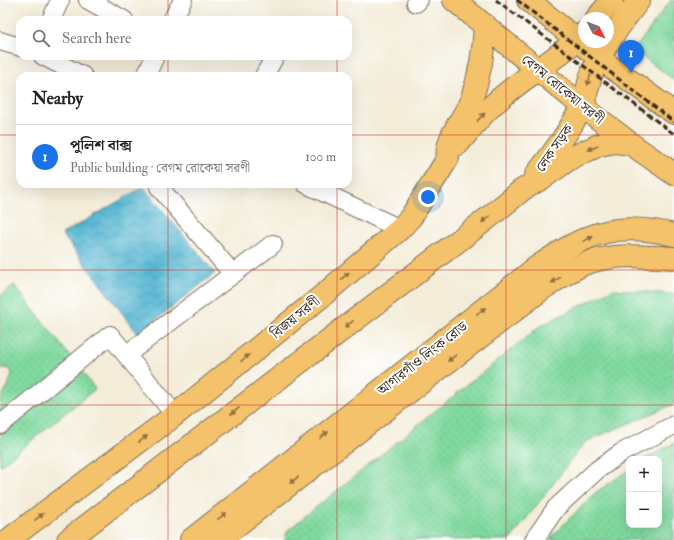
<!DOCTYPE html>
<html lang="en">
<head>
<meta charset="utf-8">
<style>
  body { margin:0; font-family:"IM FELL Double Pica","Noto Serif Bengali",serif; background:#f6f6f6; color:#222 }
  .controls { position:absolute; right:12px; bottom:12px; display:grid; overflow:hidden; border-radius:8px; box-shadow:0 4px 16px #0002 }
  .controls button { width:36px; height:36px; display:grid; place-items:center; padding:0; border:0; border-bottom:1px solid #e0e0e0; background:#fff; color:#222; font:20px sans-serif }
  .compass { position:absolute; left:578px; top:12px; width:36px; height:36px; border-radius:50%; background:#fff; box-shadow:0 4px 16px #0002; rotate:132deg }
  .you { position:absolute; left:428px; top:197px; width:14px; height:14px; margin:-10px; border:3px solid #fff; border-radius:50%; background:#1a73e8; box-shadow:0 0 0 6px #1a73e833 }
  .badge { display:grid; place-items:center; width:26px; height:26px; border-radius:50%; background:#1a73e8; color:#fff; font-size:13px; font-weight:700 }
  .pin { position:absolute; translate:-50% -33px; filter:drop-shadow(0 1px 2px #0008) }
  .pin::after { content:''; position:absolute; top:21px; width:14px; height:12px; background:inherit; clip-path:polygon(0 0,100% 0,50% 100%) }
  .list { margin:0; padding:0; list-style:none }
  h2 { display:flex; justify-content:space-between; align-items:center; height:52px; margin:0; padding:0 16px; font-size:17px }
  h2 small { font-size:13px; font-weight:400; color:#767676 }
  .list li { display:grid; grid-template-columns:26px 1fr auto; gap:12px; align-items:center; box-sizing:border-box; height:64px; padding:0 16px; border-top:1px solid #e0e0e0 }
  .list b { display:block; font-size:15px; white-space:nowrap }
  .list p { margin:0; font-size:13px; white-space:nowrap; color:#767676 }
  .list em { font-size:13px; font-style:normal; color:#767676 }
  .icon { flex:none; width:22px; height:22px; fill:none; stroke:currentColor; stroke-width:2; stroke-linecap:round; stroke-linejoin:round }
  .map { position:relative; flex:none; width:674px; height:540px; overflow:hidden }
  .search { position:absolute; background:#fff; box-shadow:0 4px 16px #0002; left:16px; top:16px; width:336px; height:44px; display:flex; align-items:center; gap:10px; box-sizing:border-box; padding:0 14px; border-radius:12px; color:#767676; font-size:15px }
  .panel { position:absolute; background:#fff; box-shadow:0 4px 16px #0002; left:16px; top:72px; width:336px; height:116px; border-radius:12px }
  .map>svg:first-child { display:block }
  .park { fill:url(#park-tufts); stroke:#5e825e }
  .garden { fill:url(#garden-dots); stroke:#5e825e }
  .water { fill:url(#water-waves); stroke:#477078 }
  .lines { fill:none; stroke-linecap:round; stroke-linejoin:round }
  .minor-casing { stroke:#7b6e5f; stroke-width:20 }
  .major-casing { stroke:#7b6e5f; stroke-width:24 }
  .minor { stroke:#fff; stroke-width:18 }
  .major { stroke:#f3c26a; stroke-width:22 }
  .rail { stroke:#3b2a1e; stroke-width:3; stroke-dasharray:6 3; stroke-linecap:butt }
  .oneway { fill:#8e6e40 }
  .grid { fill:none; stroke:#c8321e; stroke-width:1; stroke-opacity:0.55 }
  .labels { text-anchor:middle; stroke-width:4; stroke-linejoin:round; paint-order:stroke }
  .street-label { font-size:14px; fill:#3b2a1e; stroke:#fff }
</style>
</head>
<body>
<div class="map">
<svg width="674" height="540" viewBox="0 0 674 540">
  <defs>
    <pattern id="park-tufts" width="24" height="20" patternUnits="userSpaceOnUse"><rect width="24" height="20" fill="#80d99f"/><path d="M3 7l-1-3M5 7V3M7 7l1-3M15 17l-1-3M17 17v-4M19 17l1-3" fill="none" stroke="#70ba88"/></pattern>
    <pattern id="garden-dots" width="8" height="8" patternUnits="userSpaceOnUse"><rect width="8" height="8" fill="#80d99f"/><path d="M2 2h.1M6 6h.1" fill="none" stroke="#70ba88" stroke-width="1.8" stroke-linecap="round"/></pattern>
    <pattern id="water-waves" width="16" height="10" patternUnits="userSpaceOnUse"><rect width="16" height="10" fill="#53b6d2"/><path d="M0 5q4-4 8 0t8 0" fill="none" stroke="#4694aa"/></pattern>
  </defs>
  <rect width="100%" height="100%" fill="#fff"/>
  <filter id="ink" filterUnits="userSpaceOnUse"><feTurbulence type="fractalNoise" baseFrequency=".025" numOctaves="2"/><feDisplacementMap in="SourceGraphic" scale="8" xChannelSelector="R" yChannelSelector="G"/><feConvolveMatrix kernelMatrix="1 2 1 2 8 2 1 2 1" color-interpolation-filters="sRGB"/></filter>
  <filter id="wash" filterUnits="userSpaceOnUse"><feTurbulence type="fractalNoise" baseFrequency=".012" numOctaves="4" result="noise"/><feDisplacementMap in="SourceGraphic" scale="16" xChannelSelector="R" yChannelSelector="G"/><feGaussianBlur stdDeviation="0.9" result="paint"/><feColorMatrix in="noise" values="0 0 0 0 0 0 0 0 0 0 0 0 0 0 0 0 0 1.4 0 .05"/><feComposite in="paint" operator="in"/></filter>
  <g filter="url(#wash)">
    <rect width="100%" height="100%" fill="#f3ecd8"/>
    <path class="park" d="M671,0H674V80L634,50Z"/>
    <path class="garden" d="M14,285L73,360L0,418V401L11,378L12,371L6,368H0V296Z
      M614,289L674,294V404L585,442L510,540H285L287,531L540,326Z
      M81,370L95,389L0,466V436Z
      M674,443V540H550L553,535L596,492L629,470V525H659V459H645Z"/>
    <path class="water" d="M143,187L215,273L138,334L62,234Z"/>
  </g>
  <g filter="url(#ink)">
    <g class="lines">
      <g class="minor-casing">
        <path id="minor" d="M88,0L124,20
          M416,3L419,0
          M51,20L60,0
          M172,20L183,0
          M0,41L20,47
          M43,56L83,76
          M146,76L155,56
          M264,76L275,56
          M306,184L400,229
          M159,187L233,274
          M126,355L273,244
          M0,425L110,335L175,415
          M534,540L556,508L597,470L621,453L674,425"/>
      </g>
      <g class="major-casing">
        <path id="major" d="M454,0L582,106L631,144L674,174
          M528,0L599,58L674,113
          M597,18L612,0
          M458,144C470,130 481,115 495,103C523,77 557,60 584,33
          M536,175C552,154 570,131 582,106C588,93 588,79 595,66C607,42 623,21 639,0
          M8,540L175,415L322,296L400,229L411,217L448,158C444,139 466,116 472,98C480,74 484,50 485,25
          M68,540L488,218L522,190L544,177L571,158L599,145L616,142L631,144
          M191,540L537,267C558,253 582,237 606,232C627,227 653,230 674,235
          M218,540L542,289C555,281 568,272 582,265C610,253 644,256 674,258"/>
      </g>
      <use href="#minor" class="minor"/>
      <use href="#major" class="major"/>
      <path class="rail" d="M496,0L674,134
        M517,0L674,122"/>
    </g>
    <defs><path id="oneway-solid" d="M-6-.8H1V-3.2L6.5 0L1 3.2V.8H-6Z"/></defs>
    <g class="oneway">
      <use href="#oneway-solid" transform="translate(589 80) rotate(106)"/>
      <use href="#oneway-solid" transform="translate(481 117) rotate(-47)"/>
      <use href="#oneway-solid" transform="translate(593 148) rotate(157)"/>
      <use href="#oneway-solid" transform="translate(486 219) rotate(142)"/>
      <use href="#oneway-solid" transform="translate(588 239) rotate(-24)"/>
      <use href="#oneway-solid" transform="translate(345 276) rotate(-41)"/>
      <use href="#oneway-solid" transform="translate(556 280) rotate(148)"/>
      <use href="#oneway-solid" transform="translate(481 311) rotate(-38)"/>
      <use href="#oneway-solid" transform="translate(349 324) rotate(142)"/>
      <use href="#oneway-solid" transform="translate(245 358) rotate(-39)"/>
      <use href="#oneway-solid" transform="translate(452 358) rotate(142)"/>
      <use href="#oneway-solid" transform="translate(235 411) rotate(142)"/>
      <use href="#oneway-solid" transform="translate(324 435) rotate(-38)"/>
      <use href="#oneway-solid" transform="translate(143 439) rotate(-37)"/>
      <use href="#oneway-solid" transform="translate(294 480) rotate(142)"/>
      <use href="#oneway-solid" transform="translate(222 516) rotate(-38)"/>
      <use href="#oneway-solid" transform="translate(39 517) rotate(-37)"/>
    </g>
  </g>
  <path class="grid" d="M168,0V20M337,0V20M506,0V540M168,56V76M337,56V76M0,135H20M348,135H674M168,184V540M337,184V540M0,270H674M0,405H674"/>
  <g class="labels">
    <g class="street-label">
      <text transform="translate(563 89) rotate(39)" y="5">বেগম রোকেয়া সরণী</text>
      <text transform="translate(554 148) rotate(-55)" y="5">লেক সড়ক</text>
      <text transform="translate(295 317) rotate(-39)" y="5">বিজয় সরণী</text>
      <text transform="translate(422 358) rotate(-38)" y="5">আগারগাঁও লিংক রোড</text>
    </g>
  </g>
</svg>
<div class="controls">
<button>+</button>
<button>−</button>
</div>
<svg class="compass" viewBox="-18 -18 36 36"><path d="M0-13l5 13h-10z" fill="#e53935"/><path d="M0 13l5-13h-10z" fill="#767676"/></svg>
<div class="you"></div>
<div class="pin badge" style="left:631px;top:73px">1</div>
<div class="search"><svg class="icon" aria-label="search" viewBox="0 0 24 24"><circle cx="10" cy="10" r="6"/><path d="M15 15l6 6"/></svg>Search here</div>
<section class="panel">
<h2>Nearby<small></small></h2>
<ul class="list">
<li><span class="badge">1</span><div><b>পুলিশ বাক্স</b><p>Public building · বেগম রোকেয়া সরণী</p></div><em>100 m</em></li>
</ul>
</section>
</div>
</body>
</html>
